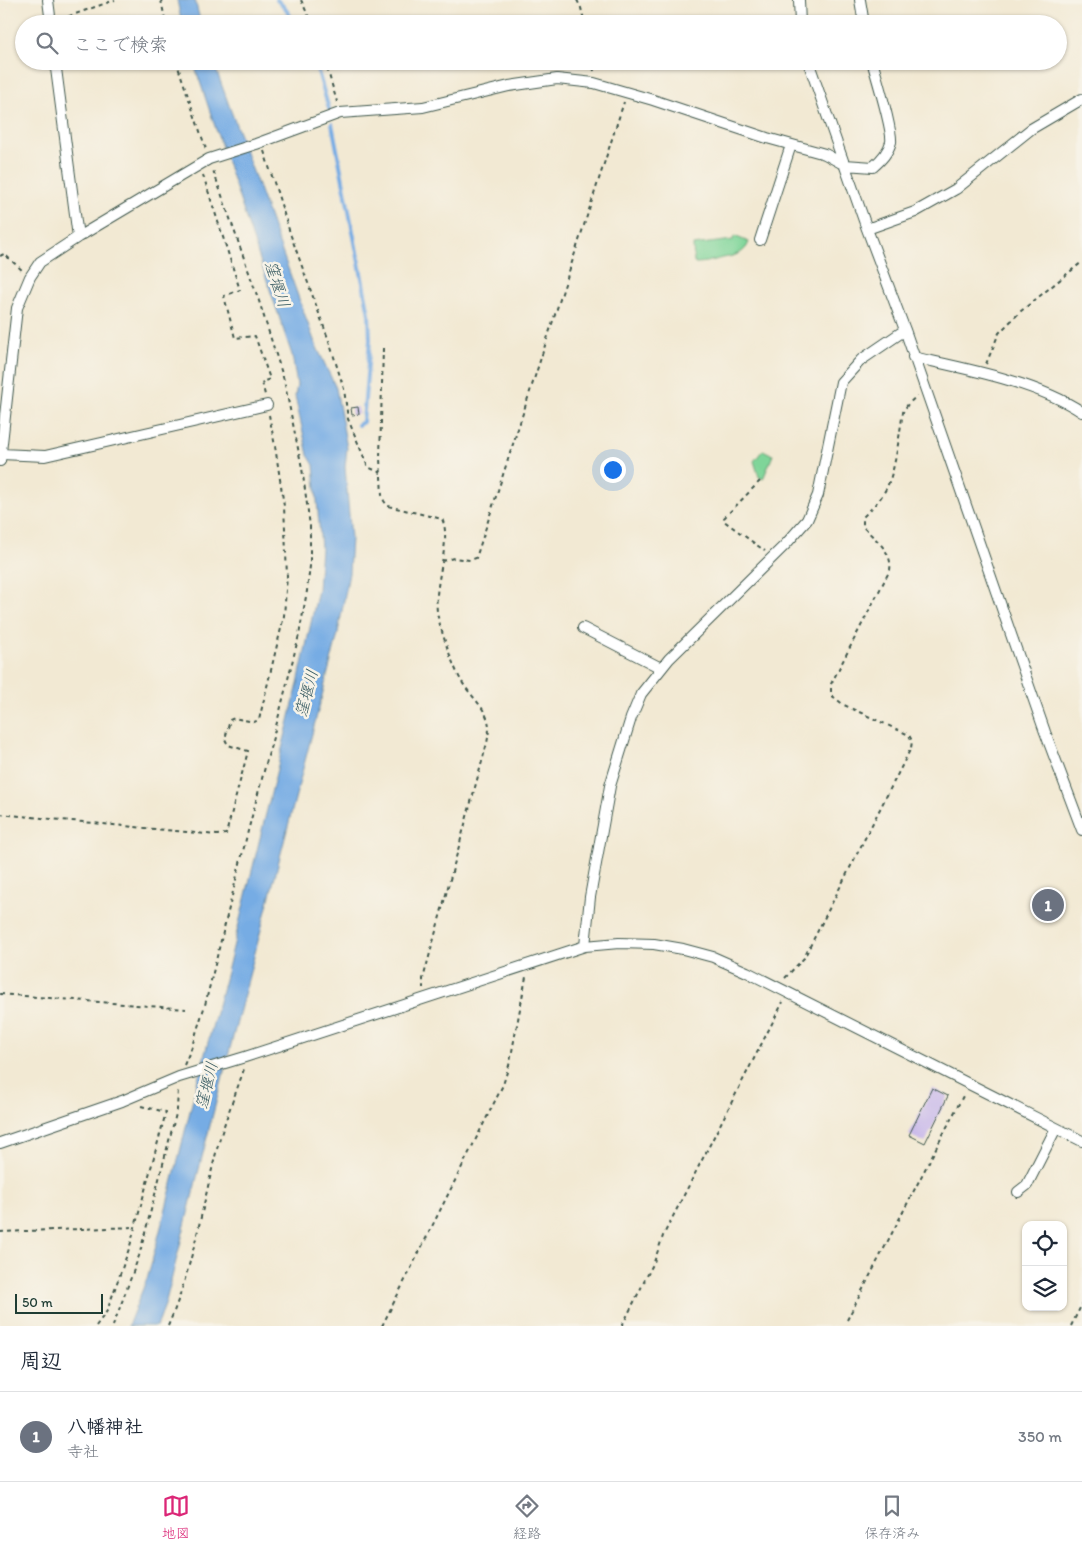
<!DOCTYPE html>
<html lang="ja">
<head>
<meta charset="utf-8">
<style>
  body { margin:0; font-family:Itim,"Klee One",sans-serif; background:#f6f6f7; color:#1f2937 }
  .controls { position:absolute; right:15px; bottom:15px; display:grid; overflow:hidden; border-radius:10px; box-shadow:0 1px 4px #0004 }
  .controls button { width:45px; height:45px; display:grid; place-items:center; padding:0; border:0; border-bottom:1px solid #e0e1e3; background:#fff; color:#1f2937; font:25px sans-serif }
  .scale { position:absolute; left:15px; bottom:12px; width:88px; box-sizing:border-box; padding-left:5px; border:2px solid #1f3d34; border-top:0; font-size:14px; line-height:18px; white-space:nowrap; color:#1f3d34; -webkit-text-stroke:4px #f7f3e8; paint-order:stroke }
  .you { position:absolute; left:612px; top:469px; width:18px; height:18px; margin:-12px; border:4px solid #fff; border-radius:50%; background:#1a73e8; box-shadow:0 0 0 8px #1a73e833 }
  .badge { display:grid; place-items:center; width:32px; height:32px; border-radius:50%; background:#db2777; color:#fff; font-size:16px; font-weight:700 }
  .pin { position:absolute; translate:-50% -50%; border:2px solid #fff; box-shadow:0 1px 5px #0006 }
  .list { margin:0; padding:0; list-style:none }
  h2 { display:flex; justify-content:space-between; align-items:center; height:65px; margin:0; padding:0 20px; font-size:21px }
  h2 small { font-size:16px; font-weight:400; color:#747a83 }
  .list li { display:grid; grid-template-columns:32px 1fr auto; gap:15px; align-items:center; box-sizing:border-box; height:90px; padding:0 20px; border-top:1px solid #e0e1e3 }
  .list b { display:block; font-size:19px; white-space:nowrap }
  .list p { margin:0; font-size:16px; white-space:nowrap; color:#747a83 }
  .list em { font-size:16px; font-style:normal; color:#747a83 }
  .icon { flex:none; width:28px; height:28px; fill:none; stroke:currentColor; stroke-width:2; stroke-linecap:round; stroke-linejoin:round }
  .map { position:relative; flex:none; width:1082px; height:1326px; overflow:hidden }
  .search { position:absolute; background:#fff; box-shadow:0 1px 4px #0004; left:15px; right:15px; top:15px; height:55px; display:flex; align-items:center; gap:12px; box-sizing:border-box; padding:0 18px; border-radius:28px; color:#747a83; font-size:19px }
  .sheet { height:155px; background:#fff }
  nav { display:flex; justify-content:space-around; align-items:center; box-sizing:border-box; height:70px; border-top:1px solid #e0e1e3; background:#fff; font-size:14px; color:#747a83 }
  nav a { display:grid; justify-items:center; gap:2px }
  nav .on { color:#db2777 }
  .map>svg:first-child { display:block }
  .green { fill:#7fd599; stroke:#4f8966 }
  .water { fill:#76ace4; stroke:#4a748c }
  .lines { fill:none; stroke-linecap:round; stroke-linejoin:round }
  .stream { stroke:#76ace4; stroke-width:4 }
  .building { fill:#c7b7ea }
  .minor-casing { stroke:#3f574c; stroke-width:12 }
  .path { stroke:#3f574c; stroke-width:2; stroke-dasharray:4 4; stroke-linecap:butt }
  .minor { stroke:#fff; stroke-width:10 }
  .labels { text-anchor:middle; stroke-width:5; stroke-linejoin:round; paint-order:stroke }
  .water-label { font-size:16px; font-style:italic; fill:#355960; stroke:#f7f3e8 }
</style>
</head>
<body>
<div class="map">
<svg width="1082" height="1326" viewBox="0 0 1082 1326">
  <rect width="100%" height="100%" fill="#f7f3e8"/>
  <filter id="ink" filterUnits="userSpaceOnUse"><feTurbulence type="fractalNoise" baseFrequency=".02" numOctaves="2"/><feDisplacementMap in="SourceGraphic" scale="10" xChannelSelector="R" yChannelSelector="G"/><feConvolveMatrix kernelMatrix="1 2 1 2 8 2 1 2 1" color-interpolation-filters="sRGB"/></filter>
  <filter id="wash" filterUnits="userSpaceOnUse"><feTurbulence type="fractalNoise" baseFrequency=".0096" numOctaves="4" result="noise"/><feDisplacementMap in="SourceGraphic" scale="20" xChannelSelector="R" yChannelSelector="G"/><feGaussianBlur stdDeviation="1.12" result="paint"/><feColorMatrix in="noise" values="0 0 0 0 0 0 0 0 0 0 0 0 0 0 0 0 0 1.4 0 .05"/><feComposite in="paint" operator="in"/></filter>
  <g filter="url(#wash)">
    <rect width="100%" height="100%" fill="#f2e9d3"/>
    <path class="green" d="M734,236L749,242C744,257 728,256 715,260C706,262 703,263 694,263L693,245L733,240Z
      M763,450L773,455L763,479L759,477L754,461Z"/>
    <path class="water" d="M177,0H195L201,24H182Z
      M193,61H213L315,343L336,388L347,448L345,467L351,538L349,573L337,638L208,1133L165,1305L157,1326H128L148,1276L167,1204L197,1083L227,972L297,688L318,590L321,548L314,465L308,455L295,396L297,385L292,355Z"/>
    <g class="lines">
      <path class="stream" d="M277,0L284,7L296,24
        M315,61L329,109
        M332,124L369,314L370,340L363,422L358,425"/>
    </g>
    <g id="blocks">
      <path class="building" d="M358,407L359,414L352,415L351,408Z
        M932,1088L948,1096L925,1143L909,1135Z"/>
    </g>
  </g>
  <g filter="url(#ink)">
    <use href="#blocks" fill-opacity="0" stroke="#3f574c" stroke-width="1"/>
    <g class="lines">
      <g class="minor-casing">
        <path id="minor" d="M48,0L51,24
          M799,0L800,24
          M860,0L864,24
          M55,61L78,237
          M808,61L867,229L905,330L1045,732L1082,830
          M867,229L915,212L956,189L1031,129L1082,99
          M760,240L791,145
          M913,357C966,369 1037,382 1082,412
          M1,454L45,456L267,405
          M0,461L17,308L30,277L40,262L78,237L209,159L256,144L340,113L423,107L509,86L557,79L594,83L653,100L767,138L825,154L845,165L873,167C881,160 888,153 891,142C893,131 876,75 872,61
          M583,628L661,668
          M585,946L590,897L610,786L631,718L641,694L669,659L785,545L807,520L818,495L841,382L861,360L905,330
          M0,1143L122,1101L179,1077L245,1057L585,946L619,943L654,944L683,949L713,957L747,972L1082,1141
          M1018,1192L1027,1185L1056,1128"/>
      </g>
      <path class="path" d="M161,0L166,24
        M301,0L312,24
        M577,0L581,8L585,24
        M61,19L115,0
        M176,61L206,149
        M325,61L337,102
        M592,61L594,71
        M264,151L291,236L329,341L344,389L348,419L368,467L381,473
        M203,175L240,290L224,296L235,338L255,336L270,379L262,382L265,395
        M0,256L4,254L22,270
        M383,348L380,458L382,495L384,501L388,506L442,519C453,541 431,588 438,617C442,634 453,667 462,682C471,697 488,709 489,727C489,732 488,738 487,743L423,979V988
        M986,364L999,333L1021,311L1082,262
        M760,481L724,518V521L765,551
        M442,561L454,558L470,560L476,558L624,102
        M0,814L217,835L226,834L248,751L228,745L225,739L230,720L234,718L254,722L259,720L284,616L287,576L284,506L275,446L269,415
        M785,978L804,958L911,748L912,741L909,735L844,705L831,695V684L890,570C893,552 875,539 863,527V517C872,508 880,500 886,489C896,469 899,435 903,412L908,404L917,396
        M0,994L186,1009
        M184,1065L191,1049L205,1005L248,831L280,711L299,635L307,591L310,566V526L302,468L284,380L259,301L213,170
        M0,1232L135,1227
        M847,1320L964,1094
        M96,1326L107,1311L130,1246L166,1112L141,1106
        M113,1326L139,1256L177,1110L178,1088
        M168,1326C192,1271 202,1207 217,1149C224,1122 235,1096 244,1069
        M382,1326L503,1085L510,1062L526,977
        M622,1326L654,1262L663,1236L783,1002
        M1071,1326L1082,1304"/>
      <use href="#minor" class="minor"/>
    </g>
  </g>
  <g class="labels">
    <g class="water-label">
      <text transform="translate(278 284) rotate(72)" y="6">窪堰川</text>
      <text transform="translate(306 693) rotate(-75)" y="6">窪堰川</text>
      <text transform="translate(206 1085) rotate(-76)" y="6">窪堰川</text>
    </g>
  </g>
</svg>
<div class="controls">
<button><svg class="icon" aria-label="locate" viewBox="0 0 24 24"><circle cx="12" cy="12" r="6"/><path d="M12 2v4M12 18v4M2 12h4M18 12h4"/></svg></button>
<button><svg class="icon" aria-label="layers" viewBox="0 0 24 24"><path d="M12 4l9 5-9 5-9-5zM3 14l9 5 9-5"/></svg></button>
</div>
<div class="scale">50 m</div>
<div class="you"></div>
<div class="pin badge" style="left:1048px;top:905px;background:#6b7280">1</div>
<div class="search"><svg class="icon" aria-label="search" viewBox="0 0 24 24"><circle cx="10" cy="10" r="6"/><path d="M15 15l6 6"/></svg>ここで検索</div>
</div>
<section class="sheet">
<h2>周辺<small></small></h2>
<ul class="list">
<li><span class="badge" style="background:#6b7280">1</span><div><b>八幡神社</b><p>寺社</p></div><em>350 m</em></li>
</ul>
</section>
<nav>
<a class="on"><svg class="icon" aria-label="map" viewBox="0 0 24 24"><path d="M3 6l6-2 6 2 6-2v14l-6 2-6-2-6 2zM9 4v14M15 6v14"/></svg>地図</a>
<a><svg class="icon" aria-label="directions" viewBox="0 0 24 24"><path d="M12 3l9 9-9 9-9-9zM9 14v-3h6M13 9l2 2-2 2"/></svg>経路</a>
<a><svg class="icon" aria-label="saved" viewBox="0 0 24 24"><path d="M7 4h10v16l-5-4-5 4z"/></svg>保存済み</a>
</nav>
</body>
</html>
